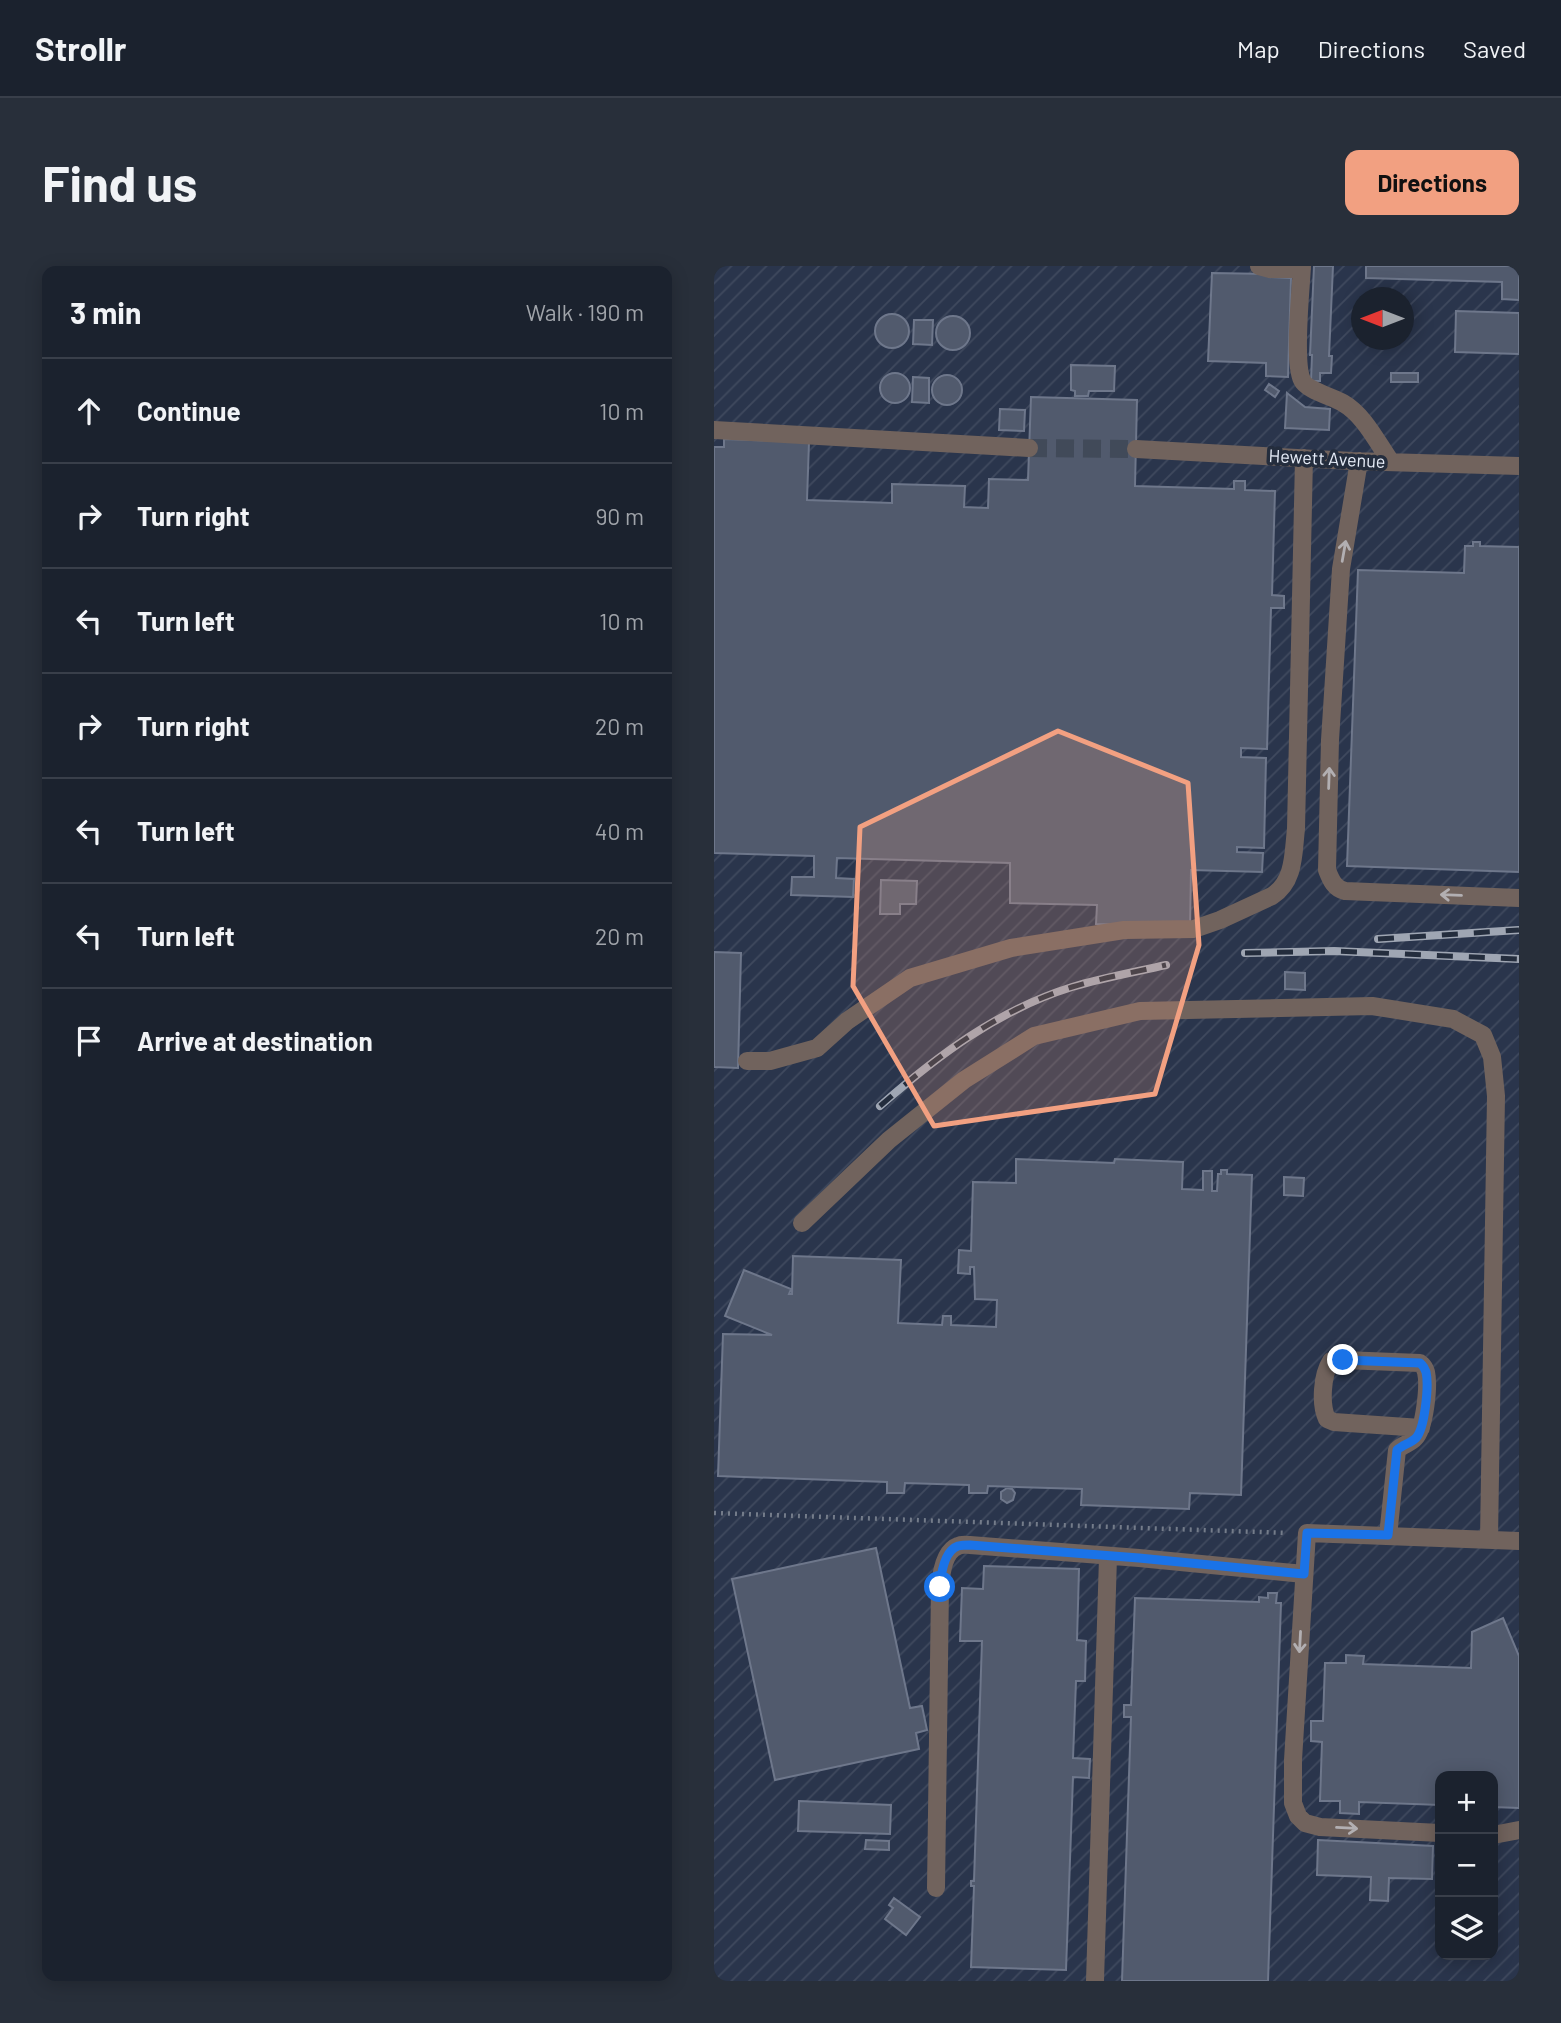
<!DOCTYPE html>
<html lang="en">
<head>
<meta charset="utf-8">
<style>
  body { margin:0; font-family:Barlow,sans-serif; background:#282f3a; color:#f1f3f6 }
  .controls { position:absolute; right:21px; bottom:21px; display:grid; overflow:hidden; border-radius:14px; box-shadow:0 4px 18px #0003 }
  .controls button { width:63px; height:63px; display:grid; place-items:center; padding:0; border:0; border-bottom:2px solid #393f4a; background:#1b222e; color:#f1f3f6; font:35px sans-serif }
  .compass { position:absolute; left:637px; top:21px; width:63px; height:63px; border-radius:50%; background:#1b222e; box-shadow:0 4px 18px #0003; rotate:270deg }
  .stop { position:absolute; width:21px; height:21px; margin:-16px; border:5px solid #1a73e8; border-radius:50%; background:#fff }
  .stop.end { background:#1a73e8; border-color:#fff; box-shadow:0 2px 7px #0008 }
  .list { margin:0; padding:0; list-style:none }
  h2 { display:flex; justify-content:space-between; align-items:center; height:91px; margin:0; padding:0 28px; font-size:30px }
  h2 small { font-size:23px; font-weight:400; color:#a0a4aa }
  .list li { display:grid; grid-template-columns:46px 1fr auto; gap:21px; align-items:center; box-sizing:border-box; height:105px; padding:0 28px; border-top:2px solid #393f4a }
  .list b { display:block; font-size:26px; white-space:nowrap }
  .list em { font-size:23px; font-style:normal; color:#a0a4aa }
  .icon { flex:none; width:38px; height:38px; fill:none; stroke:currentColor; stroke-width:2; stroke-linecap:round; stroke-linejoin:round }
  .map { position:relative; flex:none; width:805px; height:1715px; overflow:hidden; border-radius:14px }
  header { display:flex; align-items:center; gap:42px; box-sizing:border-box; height:98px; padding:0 35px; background:#1b222e; border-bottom:2px solid #393f4a }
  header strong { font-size:33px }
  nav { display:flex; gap:38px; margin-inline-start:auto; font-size:24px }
  .intro { display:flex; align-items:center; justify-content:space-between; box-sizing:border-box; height:168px; padding:0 42px }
  h1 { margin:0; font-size:49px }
  .button { padding:18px 32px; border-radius:14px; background:#f2a081; color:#111; font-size:24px; font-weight:700 }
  main { display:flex; gap:42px; padding:0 42px }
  aside { flex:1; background:#1b222e; border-radius:14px; box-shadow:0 4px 18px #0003 }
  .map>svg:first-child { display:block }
  .industrial { fill:url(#industrial-furrows); fill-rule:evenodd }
  .building { fill:#515a6d; stroke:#6e778b; stroke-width:2 }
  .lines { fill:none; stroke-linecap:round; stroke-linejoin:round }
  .minor-tunnel { stroke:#414a59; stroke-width:18; stroke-dasharray:18 9; stroke-linecap:butt }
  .path { stroke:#747c8a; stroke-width:4.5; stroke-dasharray:2 5; stroke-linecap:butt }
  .minor { stroke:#71635d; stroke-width:18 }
  .rail-casing { stroke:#9fa6b3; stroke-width:8 }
  .rail { stroke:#242d3d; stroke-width:5; stroke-dasharray:16; stroke-linecap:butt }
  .oneway { stroke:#b2afb2 }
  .route { stroke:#1a73e8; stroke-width:9 }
  .marked { fill:#f2a081; fill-opacity:0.2; stroke:#f2a081; stroke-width:5; stroke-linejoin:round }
  .labels { text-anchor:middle; stroke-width:7; stroke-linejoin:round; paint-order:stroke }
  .street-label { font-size:18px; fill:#e7edf8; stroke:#242d3d }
</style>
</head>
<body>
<header>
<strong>Strollr</strong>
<nav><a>Map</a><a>Directions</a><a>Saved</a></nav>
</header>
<div class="intro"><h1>Find us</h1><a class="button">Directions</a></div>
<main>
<aside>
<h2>3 min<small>Walk · 190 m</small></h2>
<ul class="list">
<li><svg class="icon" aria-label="ahead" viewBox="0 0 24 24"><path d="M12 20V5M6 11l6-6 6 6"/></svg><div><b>Continue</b></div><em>10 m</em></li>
<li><svg class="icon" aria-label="right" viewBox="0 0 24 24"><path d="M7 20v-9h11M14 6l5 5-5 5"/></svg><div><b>Turn right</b></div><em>90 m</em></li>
<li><svg class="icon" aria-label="left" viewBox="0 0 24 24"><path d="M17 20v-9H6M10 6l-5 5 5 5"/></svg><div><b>Turn left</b></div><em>10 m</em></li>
<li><svg class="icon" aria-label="right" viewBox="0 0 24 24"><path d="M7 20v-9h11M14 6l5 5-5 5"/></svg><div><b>Turn right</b></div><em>20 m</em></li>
<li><svg class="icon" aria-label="left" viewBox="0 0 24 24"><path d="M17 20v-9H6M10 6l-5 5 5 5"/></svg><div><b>Turn left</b></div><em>40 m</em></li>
<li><svg class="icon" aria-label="left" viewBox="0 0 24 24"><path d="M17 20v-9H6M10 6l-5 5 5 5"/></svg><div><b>Turn left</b></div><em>20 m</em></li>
<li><svg class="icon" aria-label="arrive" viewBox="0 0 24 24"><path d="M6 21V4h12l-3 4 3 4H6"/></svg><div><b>Arrive at destination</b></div></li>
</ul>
</aside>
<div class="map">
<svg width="805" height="1715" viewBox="0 0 805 1715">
  <defs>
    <pattern id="industrial-furrows" width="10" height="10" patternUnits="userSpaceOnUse" patternTransform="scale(1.75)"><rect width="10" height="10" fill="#2a354c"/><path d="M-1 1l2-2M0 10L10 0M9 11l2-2" fill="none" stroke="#3f495e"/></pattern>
  </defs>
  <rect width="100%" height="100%" fill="#242d3d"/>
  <path class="industrial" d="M0,0H805V1715H0ZM648,32H690V74H648ZM726,1510H779V1689H726Z"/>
  <path class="building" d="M600,0H619L615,90H618L617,107H606V115H597L598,89H596Z
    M652,0H805V34L788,33V16L652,12Z
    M498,7L555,8V11L577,12L574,111L552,110V97L494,95Z
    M742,45L805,47V88L741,86Z
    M161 65a17 17 0 1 1 34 0a17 17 0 1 1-34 0Z
    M222 67a17 17 0 1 1 34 0a17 17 0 1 1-34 0Z
    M200,54H219L218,79L199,78Z
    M357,99L401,100L400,125H375L374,130H361V125L357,124Z
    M677,107H704V116H677Z
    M166 122a15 15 0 1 1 30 0a15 15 0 1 1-30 0Z
    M218 124a15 15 0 1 1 30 0a15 15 0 1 1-30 0Z
    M199,111L215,112V137L198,136Z
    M555,118L565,125L561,131L551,124Z
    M573,127L591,141L616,143L615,164L571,162Z
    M317,131L423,134L421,220L520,223V215H531V224L561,225L558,329L570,330V342H557L553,483L527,482V491L552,492L550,582L523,581V586L549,587L548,606L477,604L476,661L382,658L383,639L296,637V597L123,592L122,612L140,613L139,631L77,629L78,611H100V590L0,587V181H10V173L95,176L93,234L178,237V218L251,220L250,241L274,242L275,213L314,214Z
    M286,143L311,144L310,165L285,164Z
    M759,276H766V280L805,281V606L633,600L644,304L750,307L751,280H759Z
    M167,614L203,615L202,638H186V648H166Z
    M0,686L27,687L24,802L0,801Z
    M571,706L591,707V724L571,723Z
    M302,893L400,897L401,893L469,896L468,923L489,924V905H498V925H503L504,908H507V904H513V908L538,909L527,1229L476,1227L475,1243L367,1239L368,1223L274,1220L273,1227H255V1219L191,1217L190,1227H173V1216L4,1210L9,1068L58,1069L11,1050L30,1004L77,1023L75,1028H78L79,990L187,994L184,1057L228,1059L229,1050H237V1059L282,1061L283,1034L261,1033L260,1001H256V1008L244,1007L245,984L257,985L259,916L302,917Z
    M570,911L590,912L589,930L570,929Z
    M293,1222L298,1223L301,1227L299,1234L293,1237L287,1233V1226Z
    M162,1282L196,1442L208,1440L213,1464L202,1467L205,1483L61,1514L18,1313Z
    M270,1300L365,1303L363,1374L372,1375L371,1415H362L359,1492L376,1493L375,1512L359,1511L352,1704L257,1701L260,1620H257V1615H260L268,1375H246L248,1322L269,1323Z
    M554,1327H563L562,1337H567L554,1715H408L417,1451H410V1439H417L421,1332L545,1336V1331L554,1332Z
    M789,1352L805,1390V1542L779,1541V1510H726V1539L645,1536V1548L626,1547V1535H606L608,1476L597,1475V1455H609L611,1397H632V1389L650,1390L649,1398L757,1402L758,1366Z
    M85,1535L177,1539L176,1568L84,1565Z
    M152,1574L175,1575V1584L151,1583Z
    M604,1574L719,1580L718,1613L675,1612L674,1635L656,1634L657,1611L603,1609Z
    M180,1632L206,1651L192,1669L171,1653L179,1642L175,1639Z"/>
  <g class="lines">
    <path class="minor-tunnel" d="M315,182L422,183"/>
    <path class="path" d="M0,1247L573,1267"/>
    <path class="minor" d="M545,0L556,3H588
      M588,0C587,23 579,95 588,114C592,124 619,131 629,137C650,149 663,176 677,196
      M0,164L315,182
      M422,183L638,195L805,200
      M645,195L627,303L616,474L613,604C617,614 620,622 631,625L805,632
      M33,795H56L103,782L133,755L196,712L297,682L410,664L480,663L506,654L558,630C581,615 579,588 582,563L590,192
      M88,957L175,874L250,814L320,770L426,745L658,740L739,753L769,769L778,791L782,830L775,1273
      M674,1270L683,1184C688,1179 697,1177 701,1172C711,1162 715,1119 712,1106C710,1100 710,1101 706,1097L629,1094L617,1095C608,1109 606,1138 613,1153L620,1156L707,1162
      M726,1567L606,1561L591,1557L584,1550L579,1537V1494L593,1267L805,1275
      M779,1569L805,1564
      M222,1622L226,1321C227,1308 230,1285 244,1280C248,1278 252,1279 256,1279L425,1292L590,1308
      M381,1715L394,1291"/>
    <g class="rail-casing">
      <path id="rail" d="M664,673L805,664
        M531,687L620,685L805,693
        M166,840C223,790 284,744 358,721C388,712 421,706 452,699"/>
    </g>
    <use href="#rail" class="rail"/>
  </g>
  <defs><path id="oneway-shaft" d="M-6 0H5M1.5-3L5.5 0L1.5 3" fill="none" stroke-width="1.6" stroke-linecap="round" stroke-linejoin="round" transform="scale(1.75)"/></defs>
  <g class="oneway">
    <use href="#oneway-shaft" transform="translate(630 285) rotate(-80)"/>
    <use href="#oneway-shaft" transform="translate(615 512) rotate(-88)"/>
    <use href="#oneway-shaft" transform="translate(737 629) rotate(-178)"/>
    <use href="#oneway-shaft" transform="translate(586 1376) rotate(93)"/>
    <use href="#oneway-shaft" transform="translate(633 1562) rotate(3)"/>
  </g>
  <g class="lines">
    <path class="route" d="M226,1321C227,1308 230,1285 244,1280C248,1279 252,1279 256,1279L425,1292L590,1308L593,1267L674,1269L683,1184C688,1179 697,1177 702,1172C711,1162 715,1119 712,1106C710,1100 710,1101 706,1097L629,1094"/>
  </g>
  <path class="marked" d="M344,465L474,517L485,679L441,828L220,860L139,720L146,561Z"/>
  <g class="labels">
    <g class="street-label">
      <text transform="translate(613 193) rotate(3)" y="6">Hewett Avenue</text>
    </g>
  </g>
</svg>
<div class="controls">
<button>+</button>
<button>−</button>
<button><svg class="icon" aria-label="layers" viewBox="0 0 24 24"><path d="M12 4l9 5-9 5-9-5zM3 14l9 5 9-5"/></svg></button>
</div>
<svg class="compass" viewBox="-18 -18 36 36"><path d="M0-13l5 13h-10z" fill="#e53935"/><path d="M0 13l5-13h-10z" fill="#a0a4aa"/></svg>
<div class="stop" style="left:226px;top:1321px"></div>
<div class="stop end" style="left:629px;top:1094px"></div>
</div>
</main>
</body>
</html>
